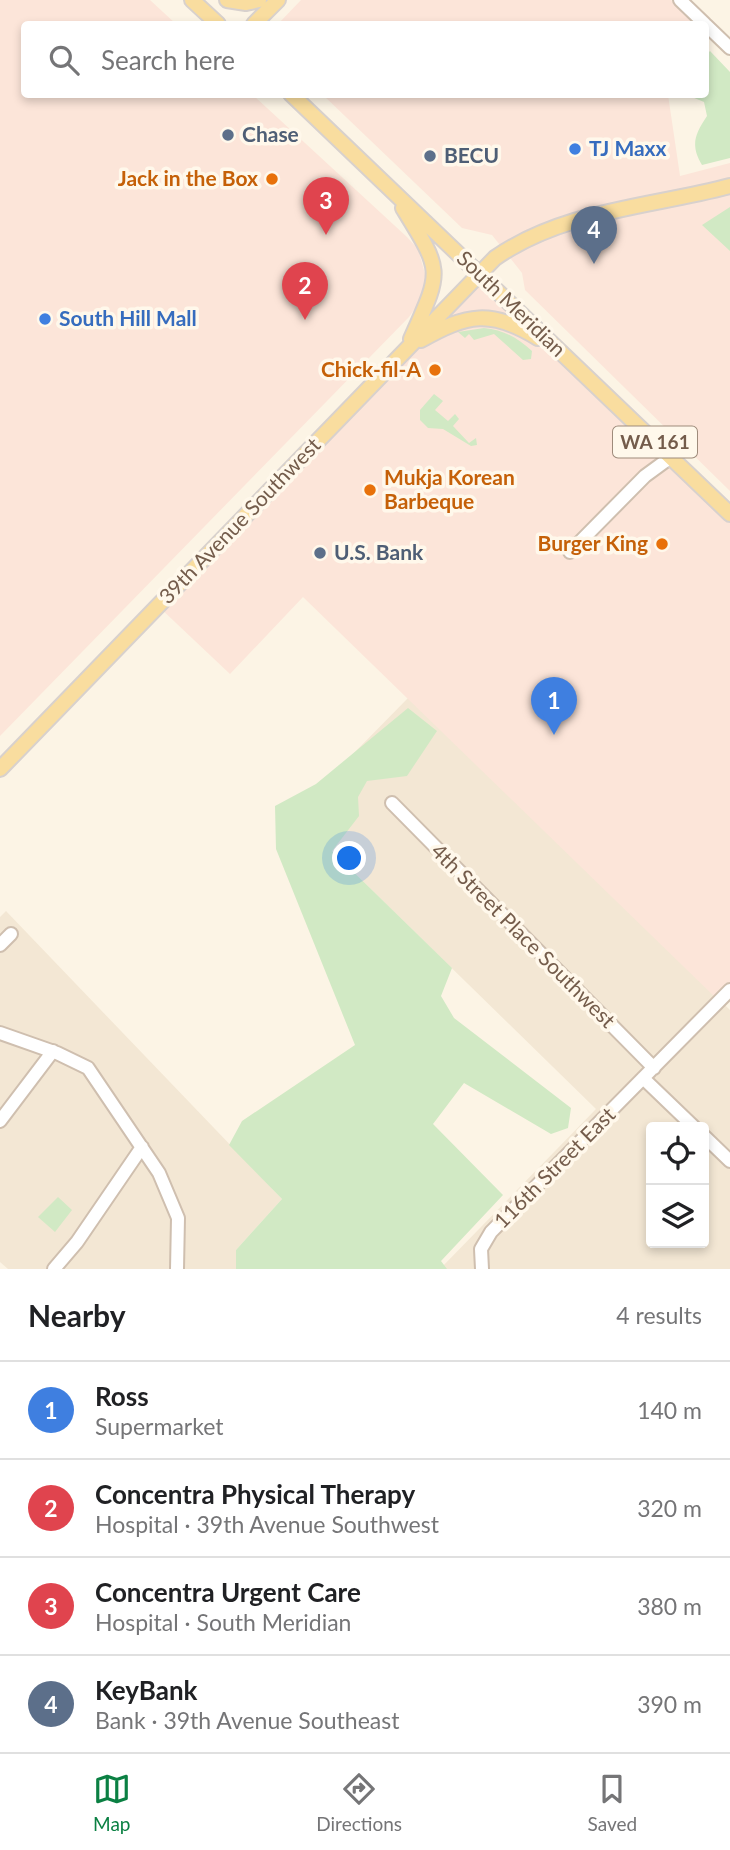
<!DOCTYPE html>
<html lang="en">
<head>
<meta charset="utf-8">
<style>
  body { margin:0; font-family:Lato,sans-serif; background:#f6f6f6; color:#202124 }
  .controls { position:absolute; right:21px; bottom:21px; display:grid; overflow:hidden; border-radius:7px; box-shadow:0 4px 10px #0003 }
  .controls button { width:63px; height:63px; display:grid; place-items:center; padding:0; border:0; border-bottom:2px solid #e0e0e0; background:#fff; color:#202124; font:35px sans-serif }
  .you { position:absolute; left:350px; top:859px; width:24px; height:24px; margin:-18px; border:5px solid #fff; border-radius:50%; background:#1a73e8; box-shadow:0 0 0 10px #1a73e833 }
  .badge { display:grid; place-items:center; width:46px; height:46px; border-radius:50%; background:#0b8043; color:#fff; font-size:23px; font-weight:700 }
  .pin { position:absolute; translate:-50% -58px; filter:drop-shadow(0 2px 4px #0008) }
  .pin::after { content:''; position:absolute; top:37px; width:24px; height:21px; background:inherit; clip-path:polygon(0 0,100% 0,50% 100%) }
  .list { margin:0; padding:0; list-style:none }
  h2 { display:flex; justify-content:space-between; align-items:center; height:91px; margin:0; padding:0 28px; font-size:30px }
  h2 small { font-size:23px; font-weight:400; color:#757577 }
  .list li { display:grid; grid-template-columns:46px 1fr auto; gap:21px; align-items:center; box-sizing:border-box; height:98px; padding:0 28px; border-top:2px solid #e0e0e0 }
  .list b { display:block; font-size:26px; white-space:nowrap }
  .list p { margin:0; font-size:23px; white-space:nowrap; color:#757577 }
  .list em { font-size:23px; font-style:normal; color:#757577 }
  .icon { flex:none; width:38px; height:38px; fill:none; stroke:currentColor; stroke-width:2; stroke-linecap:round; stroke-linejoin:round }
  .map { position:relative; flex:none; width:730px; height:1269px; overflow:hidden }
  .search { position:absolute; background:#fff; box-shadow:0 4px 10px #0003; left:21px; right:21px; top:21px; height:77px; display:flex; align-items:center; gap:18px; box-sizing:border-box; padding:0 24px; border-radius:7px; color:#757577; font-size:26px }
  .sheet { height:483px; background:#fff }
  nav { display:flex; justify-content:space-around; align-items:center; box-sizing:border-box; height:98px; border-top:2px solid #e0e0e0; background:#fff; font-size:19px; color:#757577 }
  nav a { display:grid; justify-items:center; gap:4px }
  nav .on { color:#0b8043 }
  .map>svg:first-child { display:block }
  .residential { fill:#f3e7d4; fill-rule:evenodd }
  .commercial { fill:#fce5d9 }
  .green { fill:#d1e9c4 }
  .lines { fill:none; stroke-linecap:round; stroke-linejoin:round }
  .minor-casing { stroke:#cfbfaf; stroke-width:16 }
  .major-casing { stroke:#d8d1cd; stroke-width:18 }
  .minor { stroke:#fff; stroke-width:12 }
  .major { stroke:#f9dd9f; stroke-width:14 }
  .service-dot { fill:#5c6f8a; stroke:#fff8eb; stroke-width:2.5 }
  .shop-dot { fill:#3f7fe0; stroke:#fff8eb; stroke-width:2.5 }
  .food-dot { fill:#e8710a; stroke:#fff8eb; stroke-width:2.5 }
  .labels { text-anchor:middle; stroke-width:7; stroke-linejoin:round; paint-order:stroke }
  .shield { fill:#fff8eb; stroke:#9e8b7b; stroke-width:2 }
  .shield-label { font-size:19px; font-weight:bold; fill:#745c4b }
  .service-label { font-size:21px; font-weight:bold; fill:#4e5e75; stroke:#fff8eb; text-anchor:start }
  .shop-label { font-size:21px; font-weight:bold; fill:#366cbe; stroke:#fff8eb; text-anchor:start }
  .food-label { font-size:21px; font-weight:bold; fill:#c56008; stroke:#fff8eb; text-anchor:end }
  .street-label { font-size:21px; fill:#745c4b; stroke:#fff8eb }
</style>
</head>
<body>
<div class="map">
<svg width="730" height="1269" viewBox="0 0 730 1269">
  <rect width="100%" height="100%" fill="#fcf4e5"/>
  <path class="residential" d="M409,697L730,1010V1269H440L596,1109L294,814ZM651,1127H704V1243H651Z
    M6,911L282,1199L236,1250V1269H8L0,1262V917Z"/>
  <path class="commercial" d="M0,0H150L176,24H24V94L254,96L407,237L418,249L426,277L419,303L409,317L0,736Z
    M301,0H671L697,24H278Z
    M323,95H668L680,176L730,163V491L525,290L522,273L492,235L462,228Z
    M478,273L730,514V990L719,1001L303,597L230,674L158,606Z"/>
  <path class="green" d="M710,51L730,72V158L702,165C690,145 695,134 707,116L704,102L687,95L706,94V55Z
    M730,207V251L702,225Z
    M484,328C504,330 518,338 532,351L531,359L523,360L494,334L474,340L469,334L465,338L458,332Z
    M434,394L443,401L435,410L448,421L455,414L459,419L453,426L469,443L476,438L477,445L471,446L443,429L428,428L420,420V410Z
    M408,708L437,731L407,776L367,781L358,797L359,816L332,851L452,968L441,996L454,1018L571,1108L568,1128L551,1134L464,1083L433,1124L503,1195L441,1261L447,1269H236V1250L282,1199L229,1145L242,1121L355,1045L276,849L275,806L316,784Z
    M58,1197L72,1210L55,1232L38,1217Z"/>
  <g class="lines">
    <g class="minor-casing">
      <path id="minor" d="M680,0L705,24
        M706,25L730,48
        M570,552L645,476L671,457
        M392,803L654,1068
        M0,945L11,934
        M0,1033L57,1053L88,1068L159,1173L178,1218L177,1269
        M643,1078L694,1127
        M0,1121L53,1051
        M704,1136L730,1161
        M54,1269L77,1242L142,1147
        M482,1269L481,1249L491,1232L730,990"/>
    </g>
    <g class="major-casing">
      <path id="major" d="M192,0L218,24
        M227,0L246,3L259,0
        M254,24L278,0
        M291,94L730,514
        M403,208C443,273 442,269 411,339
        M421,340C467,314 491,309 538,338
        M0,769L495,258C564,210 651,207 730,186"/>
    </g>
    <use href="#minor" class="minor"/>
    <use href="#major" class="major"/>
  </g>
  <g class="service-dot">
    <circle cx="228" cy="135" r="7"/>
    <circle cx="430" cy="156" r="7"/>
    <circle cx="320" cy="553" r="7"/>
  </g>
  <g class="shop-dot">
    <circle cx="575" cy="149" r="7"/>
    <circle cx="45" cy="319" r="7"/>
  </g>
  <g class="food-dot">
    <circle cx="272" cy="179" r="7"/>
    <circle cx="435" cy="370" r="7"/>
    <circle cx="370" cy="490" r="7"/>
    <circle cx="662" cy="544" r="7"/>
  </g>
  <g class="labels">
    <rect class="shield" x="613" y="426.5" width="84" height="31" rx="5"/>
    <g class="shield-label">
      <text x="655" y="449">WA 161</text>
    </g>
    <g class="service-label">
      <text x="242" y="142">Chase</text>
      <text x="444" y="163">BECU</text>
      <text x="334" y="560">U.S. Bank</text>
    </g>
    <g class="shop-label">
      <text x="589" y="156">TJ Maxx</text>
      <text x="59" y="326">South Hill Mall</text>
    </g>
    <g class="food-label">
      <text x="258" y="186">Jack in the Box</text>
      <text x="421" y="377">Chick-fil-A</text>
      <text x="384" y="485" text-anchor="start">Mukja Korean<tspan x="384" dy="24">Barbeque</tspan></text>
      <text x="648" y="551">Burger King</text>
    </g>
    <g class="street-label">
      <text transform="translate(511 304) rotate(44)" y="7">South Meridian</text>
      <text transform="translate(240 521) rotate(-46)" y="7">39th Avenue Southwest</text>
      <text transform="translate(523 936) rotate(45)" y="7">4th Street Place Southwest</text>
      <text transform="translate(555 1168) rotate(-45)" y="7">116th Street East</text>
    </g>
  </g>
</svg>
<div class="controls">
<button><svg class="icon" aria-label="locate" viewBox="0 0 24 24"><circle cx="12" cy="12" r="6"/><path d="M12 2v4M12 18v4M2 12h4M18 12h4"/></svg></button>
<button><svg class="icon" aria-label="layers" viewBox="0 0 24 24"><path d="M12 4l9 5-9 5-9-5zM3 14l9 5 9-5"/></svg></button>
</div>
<div class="you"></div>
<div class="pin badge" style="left:554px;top:735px;background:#3f7fe0">1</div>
<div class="pin badge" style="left:305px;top:320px;background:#e0444e">2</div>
<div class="pin badge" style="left:326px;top:235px;background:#e0444e">3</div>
<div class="pin badge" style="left:594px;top:264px;background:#5c6f8a">4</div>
<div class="search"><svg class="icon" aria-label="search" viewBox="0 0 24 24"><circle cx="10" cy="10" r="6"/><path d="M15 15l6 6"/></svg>Search here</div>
</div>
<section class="sheet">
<h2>Nearby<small>4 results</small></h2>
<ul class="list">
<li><span class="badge" style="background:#3f7fe0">1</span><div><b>Ross</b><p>Supermarket</p></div><em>140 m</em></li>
<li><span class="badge" style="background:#e0444e">2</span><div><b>Concentra Physical Therapy</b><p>Hospital · 39th Avenue Southwest</p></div><em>320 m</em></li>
<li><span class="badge" style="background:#e0444e">3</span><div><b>Concentra Urgent Care</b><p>Hospital · South Meridian</p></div><em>380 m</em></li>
<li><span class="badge" style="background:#5c6f8a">4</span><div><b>KeyBank</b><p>Bank · 39th Avenue Southeast</p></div><em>390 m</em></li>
</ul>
</section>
<nav>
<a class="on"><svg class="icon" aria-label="map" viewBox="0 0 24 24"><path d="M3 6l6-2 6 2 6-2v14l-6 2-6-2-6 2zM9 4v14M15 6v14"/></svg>Map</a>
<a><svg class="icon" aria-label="directions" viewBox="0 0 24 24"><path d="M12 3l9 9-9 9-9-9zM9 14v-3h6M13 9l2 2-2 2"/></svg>Directions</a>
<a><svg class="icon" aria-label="saved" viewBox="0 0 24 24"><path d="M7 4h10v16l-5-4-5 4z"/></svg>Saved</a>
</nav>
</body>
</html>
